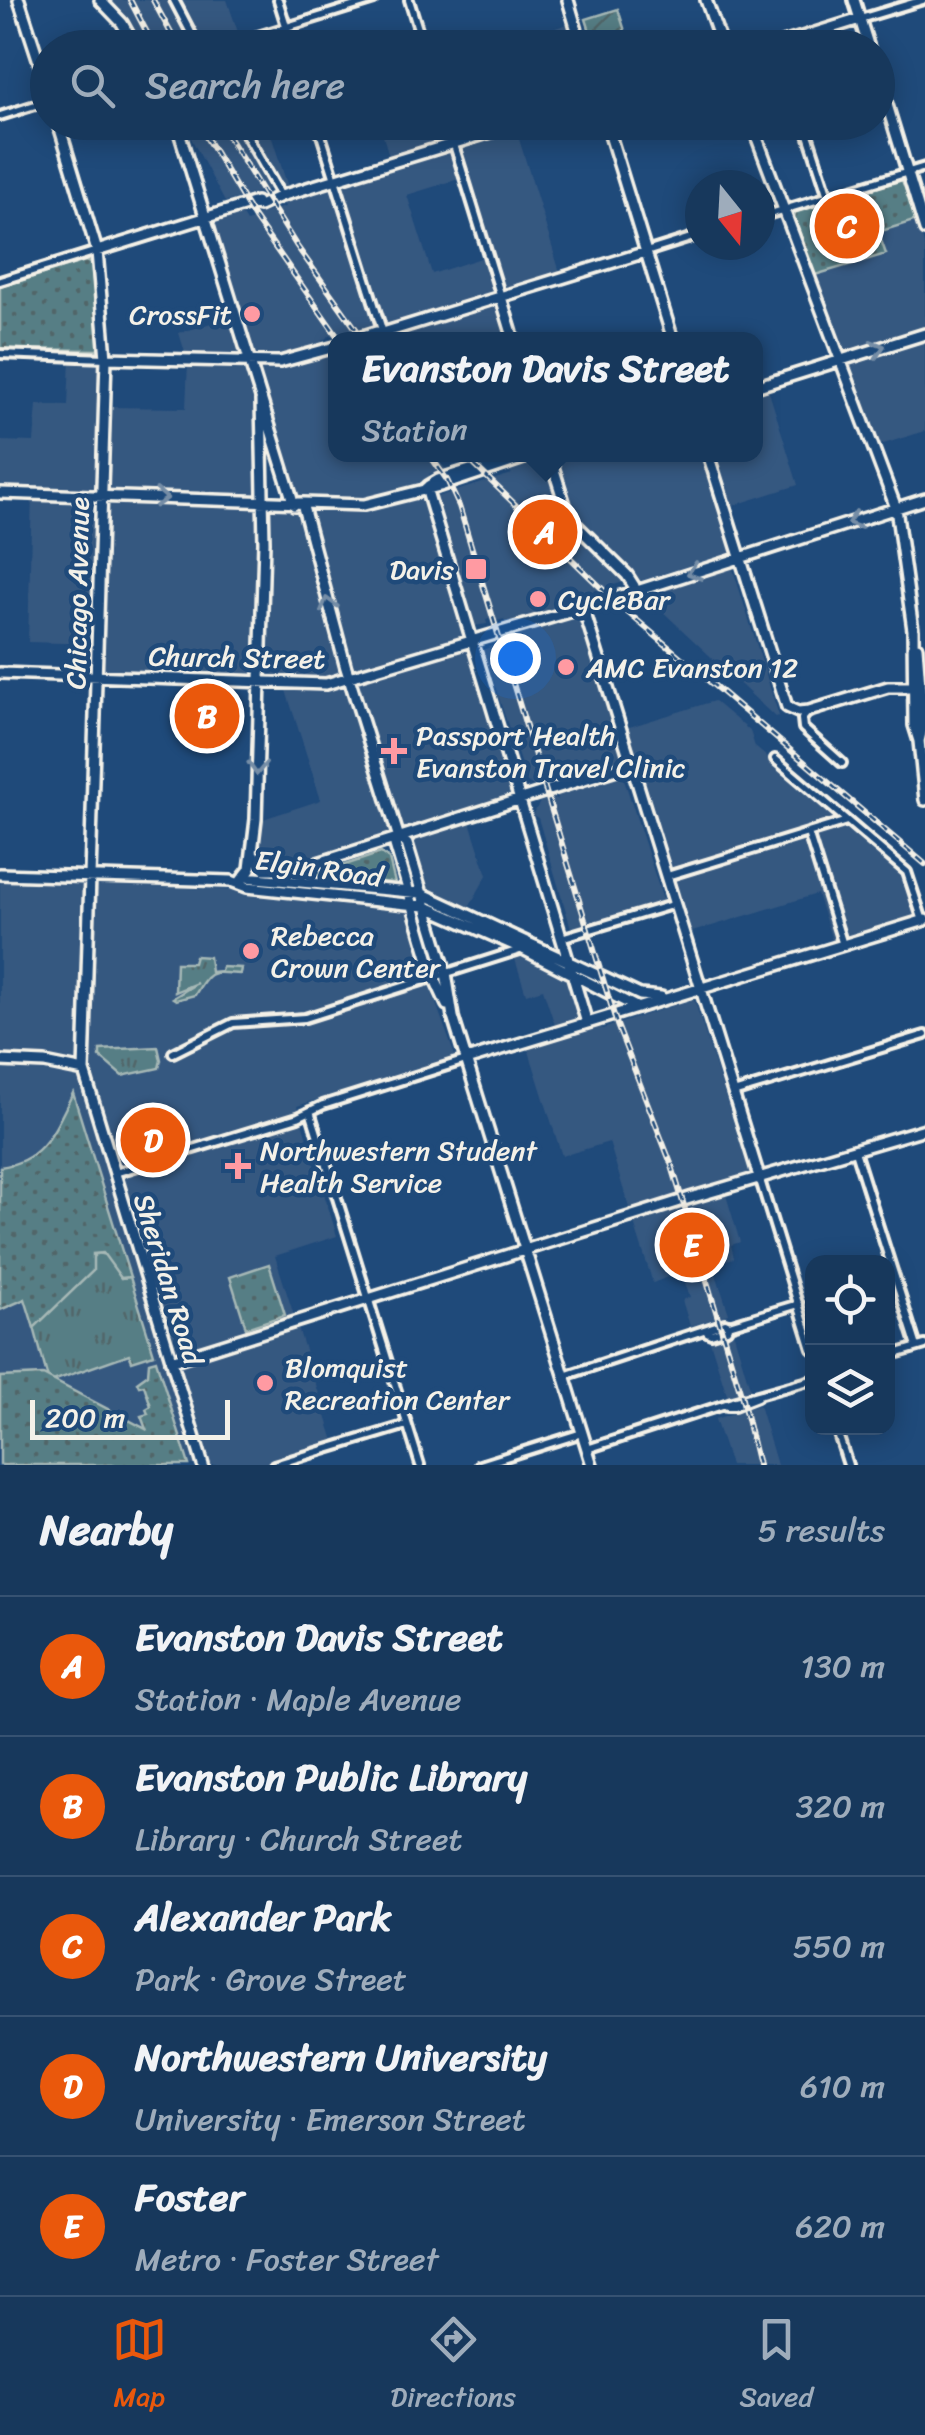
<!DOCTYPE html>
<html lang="en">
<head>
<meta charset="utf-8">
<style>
  body { margin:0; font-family:Sriracha,sans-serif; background:#203f62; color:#f1f3f6 }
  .controls { position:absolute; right:30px; bottom:30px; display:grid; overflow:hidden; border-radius:20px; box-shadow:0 5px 25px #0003 }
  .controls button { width:90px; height:90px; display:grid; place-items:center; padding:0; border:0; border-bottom:2px solid #365272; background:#17385c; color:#f1f3f6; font:50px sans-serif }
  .compass { position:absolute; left:685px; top:170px; width:90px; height:90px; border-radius:50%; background:#17385c; box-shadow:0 5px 25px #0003; rotate:162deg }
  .scale { position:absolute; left:30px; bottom:25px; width:200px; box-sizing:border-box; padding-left:10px; border:5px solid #f4f1e8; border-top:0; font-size:28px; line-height:35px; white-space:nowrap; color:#f4f1e8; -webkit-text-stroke:8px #1f4a7a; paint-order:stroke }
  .you { position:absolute; left:515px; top:658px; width:35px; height:35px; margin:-25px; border:8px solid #fff; border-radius:50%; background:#1a73e8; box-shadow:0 0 0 15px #1a73e833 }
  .badge { display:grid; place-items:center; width:65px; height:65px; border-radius:50%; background:#ea580c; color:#fff; font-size:32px; font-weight:700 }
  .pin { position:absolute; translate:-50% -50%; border:5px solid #fff; box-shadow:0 2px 10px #0006 }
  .popup { position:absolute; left:328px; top:332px; width:435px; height:130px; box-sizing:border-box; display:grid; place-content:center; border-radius:20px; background:#17385c; filter:drop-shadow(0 2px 8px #0005); font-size:32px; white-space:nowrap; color:#9eacbb }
  .popup b { font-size:38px; color:#f1f3f6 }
  .popup::after { content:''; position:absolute; left:50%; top:100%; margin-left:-20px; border:20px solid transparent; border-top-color:#17385c }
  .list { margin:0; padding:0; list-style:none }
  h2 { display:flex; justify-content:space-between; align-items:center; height:130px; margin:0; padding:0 40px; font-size:42px }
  h2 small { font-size:32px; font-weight:400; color:#9eacbb }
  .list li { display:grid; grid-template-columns:65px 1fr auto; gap:30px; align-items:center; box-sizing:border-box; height:140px; padding:0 40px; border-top:2px solid #365272 }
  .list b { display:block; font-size:38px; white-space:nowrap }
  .list p { margin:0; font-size:32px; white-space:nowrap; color:#9eacbb }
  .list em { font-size:32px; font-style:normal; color:#9eacbb }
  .icon { flex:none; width:55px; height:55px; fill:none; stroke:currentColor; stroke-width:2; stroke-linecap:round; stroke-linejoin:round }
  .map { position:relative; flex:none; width:925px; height:1465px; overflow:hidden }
  .search { position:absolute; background:#17385c; box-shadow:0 5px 25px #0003; left:30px; right:30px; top:30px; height:110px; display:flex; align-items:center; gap:25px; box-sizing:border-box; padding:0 35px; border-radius:55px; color:#9eacbb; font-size:38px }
  .sheet { height:830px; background:#17385c }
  nav { display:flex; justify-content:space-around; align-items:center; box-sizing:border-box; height:140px; border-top:2px solid #365272; background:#17385c; font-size:28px; color:#9eacbb }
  nav a { display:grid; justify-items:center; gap:5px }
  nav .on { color:#ea580c }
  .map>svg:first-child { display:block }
  .built { fill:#365880; fill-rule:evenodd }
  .grass { fill:url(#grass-tufts); stroke:#a6b8b6; stroke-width:2.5 }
  .park { fill:url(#park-dots); stroke:#a6b8b6; stroke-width:2.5 }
  .garden { fill:url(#garden-furrows); stroke:#a6b8b6; stroke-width:2.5 }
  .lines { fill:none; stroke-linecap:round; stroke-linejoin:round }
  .street-casing { stroke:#f4f1e8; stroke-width:14 }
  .secondary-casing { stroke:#f4f1e8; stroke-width:16 }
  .street { stroke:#1f4a7a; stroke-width:6 }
  .secondary { stroke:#1f4a7a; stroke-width:9 }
  .rail-casing { stroke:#f4f1e8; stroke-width:6 }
  .rail { stroke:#1f4a7a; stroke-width:2.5; stroke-dasharray:8; stroke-linecap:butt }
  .oneway { stroke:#748da6 }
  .poi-dot { fill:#ff9aa2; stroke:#1f4a7a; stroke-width:4 }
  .labels { text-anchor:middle; stroke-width:9; stroke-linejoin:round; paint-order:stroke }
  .poi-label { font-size:28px; fill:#f4f1e8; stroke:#1f4a7a; text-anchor:start }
  .street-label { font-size:28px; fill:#f4f1e8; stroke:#1f4a7a }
</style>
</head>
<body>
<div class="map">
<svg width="925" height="1465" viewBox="0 0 925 1465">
  <defs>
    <pattern id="grass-tufts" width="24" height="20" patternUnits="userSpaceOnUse" patternTransform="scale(2.5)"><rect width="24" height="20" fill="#577e85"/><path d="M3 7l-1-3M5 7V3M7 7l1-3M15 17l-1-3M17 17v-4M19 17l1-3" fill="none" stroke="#516669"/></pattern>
    <pattern id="park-dots" width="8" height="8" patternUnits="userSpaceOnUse" patternTransform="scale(2.5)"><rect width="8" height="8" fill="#577e85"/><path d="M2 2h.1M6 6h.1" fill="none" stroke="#516669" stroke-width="1.8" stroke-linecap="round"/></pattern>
    <pattern id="garden-furrows" width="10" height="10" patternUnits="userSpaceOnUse" patternTransform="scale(2.5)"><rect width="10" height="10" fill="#577e85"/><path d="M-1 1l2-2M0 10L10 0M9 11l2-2" fill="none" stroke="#516669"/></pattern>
  </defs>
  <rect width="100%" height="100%" fill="#1f4a7a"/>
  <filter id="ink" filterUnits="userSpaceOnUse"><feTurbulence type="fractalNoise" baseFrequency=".01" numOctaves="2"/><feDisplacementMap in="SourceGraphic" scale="20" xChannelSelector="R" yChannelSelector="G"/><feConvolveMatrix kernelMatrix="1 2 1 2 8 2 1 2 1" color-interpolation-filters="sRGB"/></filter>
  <g filter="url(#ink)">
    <path class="built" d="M104,0H169L193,46L140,47Z
      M176,0H227L243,47H199Z
      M574,22L582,48H493Z
      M183,123H235L273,188L225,202Z
      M239,123H267L289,190L281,193Z
      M379,123H524L515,126L562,279L503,297L516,339H383L367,327L329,336L322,341L335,353V454L433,455L446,469L429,474L430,479L419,483L516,798L295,867H263L252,852L251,823L321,800L283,681L96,675L97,644L28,642L32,493L0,492V441L34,442L37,405L68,406L70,358L106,359L104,407L186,408L188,362L179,333L237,315L207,220L239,211L246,222L258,219L257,215L285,207L281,196L391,162ZM462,178L487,256L432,274L407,195ZM262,403L293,502L264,501Z
      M917,220L925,248V431L880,445L815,275L885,255L878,232Z
      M759,360L798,485L725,508L738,550L640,581L582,526L573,508L561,513L568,525L627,581L593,591L594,595L585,598L623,729L714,701L750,731L755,747L904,872L917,914L832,940L817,894L692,932L638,757L557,783L553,773L548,782L535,787L522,779L524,774L483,650L510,639L504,619L497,621L495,617L486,620L487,624L474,626L436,503V497L512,474L492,455L755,454V361Z
      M732,566L779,716L775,717L643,593Z
      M622,773L663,900L597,923L595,921L571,928L538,818L533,815L540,802L553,798L558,800L556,793Z
      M470,822L487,875L468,909L425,889L410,841Z
      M0,879L251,891L277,897L408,908L429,984L455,1056L297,1106L337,1236L275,1256L334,1441L275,1459L276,1465H0Z
      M525,952L564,974L577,1018L555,1025L543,989L526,994L514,956Z
      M694,999L750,1174L744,1180L631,1214L609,1142L562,1156L528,1048L600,1025L602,1029Z
      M726,1195L740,1242L731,1245L734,1258L682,1271L653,1283L634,1223Z
      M714,1268L729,1314L690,1326L682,1300L690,1297L683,1277Z
      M734,1334L751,1391L728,1398L710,1341Z
      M759,1405L777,1465H730L715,1419Z"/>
    <path class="grass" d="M195,956L209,957L211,972L221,971L222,967L241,968L240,974C210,972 210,969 195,995L176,1000L173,998L197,983L175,992L176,963H193Z
      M158,1047L161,1060L159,1068L122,1076L100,1057V1050Z
      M696,1210L712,1262L693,1268L677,1216Z
      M97,1253L106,1255L121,1278L130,1277L154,1354L132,1361L129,1354L53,1381L48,1379L31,1316Z"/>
    <path class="park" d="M902,180L917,220L878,232L886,254L815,275L794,219L795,212Z
      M85,261L91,263L99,331L98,350L0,349V287Z
      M381,853L389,859L395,883L309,877Z
      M73,1093L130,1277L121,1278L103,1253L93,1254V1271L34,1328L25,1299L0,1310V1167C44,1161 54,1130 73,1093Z
      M269,1264L285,1315L246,1328L230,1277Z
      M156,1360L189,1465H0V1377L43,1375L146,1429L141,1416L148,1414L146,1409L151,1406L144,1385L139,1386L137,1382L148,1374L149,1362Z"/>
    <path class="garden" d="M618,9L630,47H595L586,19Z"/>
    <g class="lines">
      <g class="street-casing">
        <path id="street" d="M174,0L199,48
          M278,0L293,48
          M409,0L424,48
          M860,19L923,0
          M219,48L374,0
          M0,116L48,101
          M239,122L281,196
          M317,122L383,333L388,340
          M447,122L501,297
          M804,122L828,196
          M760,217L925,167
          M646,252L700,235
          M0,281L97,251
          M0,354L106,358
          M807,713L802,719L803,728L842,763
          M775,759L907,872L923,921
          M808,833L843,945
          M667,876L847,821
          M561,938L675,904
          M173,1053L233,1023L305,1018L523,949
          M733,1093L925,1035
          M310,1111L420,1465
          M855,1151L917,1347
          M115,1173L298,1117L323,1105L466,1060
          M760,1180L812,1349
          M707,1332L711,1334L727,1329L729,1325
          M888,1356L925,1345
          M564,1376L725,1323L729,1325L799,1304
          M727,1406H734L757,1397
          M836,1428L848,1465
          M587,1449L732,1402L812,1380
          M274,1465L407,1425
          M480,1465L582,1433"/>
      </g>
      <g class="secondary-casing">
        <path id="secondary" d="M19,0L48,89
          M100,0L122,23L136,48
          M568,0L582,48
          M706,0L723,48
          M854,0L869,48
          M767,48L860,19
          M878,75L925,230
          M58,122L97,251L106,358L84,1071L203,1465
          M176,122L294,505
          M606,122L673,340
          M751,122L896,508L913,630L914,725L919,741L925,800
          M253,204L259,206L281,196L524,122
          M97,251L256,202
          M501,297L514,340
          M350,340L376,332L383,333
          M372,340L383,333L646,252
          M106,358L280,362L335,347
          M755,387L925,334
          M549,454L569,518L627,575L634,586
          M708,454L787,707L798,712L809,711L888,687H912L922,703
          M428,486L438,480L502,460L508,463
          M426,488L587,1023
          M0,493L364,505L440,486L536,454
          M302,503L346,668L399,838L407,844L446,973L453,1017L592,1465
          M583,607L760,1180
          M917,647L923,725L919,741
          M0,673L326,684L596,604L925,499
          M399,838L395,845L434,977L447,1005
          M254,855L264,869H299L632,764
          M0,874L231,881L247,887L425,906L523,949L638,1008
          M245,877L421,893L640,995L661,997
          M240,882L250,869L256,819L264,542L261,400
          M466,1060L925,920
          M0,1061L45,1063L84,1071
          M171,1361L690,1198L925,1129"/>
      </g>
      <use href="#street" class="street"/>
      <use href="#secondary" class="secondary"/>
      <g class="rail-casing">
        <path id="rail" d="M130,0L155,48
          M153,0L179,48
          M197,122L255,219L340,340
          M219,122L296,245L364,340
          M429,454L447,480L459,506L617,1025L672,1166L741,1394L758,1465
          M463,454L619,605L925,864"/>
      </g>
      <use href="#rail" class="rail"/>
    </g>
    <defs><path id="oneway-chevron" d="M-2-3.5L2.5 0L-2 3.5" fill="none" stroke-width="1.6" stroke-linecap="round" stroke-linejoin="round" transform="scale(2.5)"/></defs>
    <g class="oneway">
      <use href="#oneway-chevron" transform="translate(878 348) rotate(-17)"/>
      <use href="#oneway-chevron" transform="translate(161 498) rotate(3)"/>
      <use href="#oneway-chevron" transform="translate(854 521) rotate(162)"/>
      <use href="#oneway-chevron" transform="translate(694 572) rotate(163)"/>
      <use href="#oneway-chevron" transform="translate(328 604) rotate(-106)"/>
      <use href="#oneway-chevron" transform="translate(257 768) rotate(92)"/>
    </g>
  </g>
  <g class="poi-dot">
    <circle cx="252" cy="314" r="10"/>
    <rect x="464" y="557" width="24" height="24" rx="5"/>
    <circle cx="538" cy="599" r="10"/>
    <circle cx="566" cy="667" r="10"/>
    <path d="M389 736h10v10h10v10h-10v10h-10v-10h-10v-10h10z"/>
    <circle cx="251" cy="951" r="10"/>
    <path d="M233 1151h10v10h10v10h-10v10h-10v-10h-10v-10h10z"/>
    <circle cx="265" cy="1383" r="10"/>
  </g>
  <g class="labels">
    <g class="poi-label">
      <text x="232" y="324" text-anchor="end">CrossFit</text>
      <text x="454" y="579" text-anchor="end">Davis</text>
      <text x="558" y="609">CycleBar</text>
      <text x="586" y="677">AMC Evanston 12</text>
      <text x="416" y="745">Passport Health<tspan x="416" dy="32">Evanston Travel Clinic</tspan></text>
      <text x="271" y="945">Rebecca<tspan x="271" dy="32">Crown Center</tspan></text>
      <text x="260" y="1160">Northwestern Student<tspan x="260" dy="32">Health Service</tspan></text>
      <text x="285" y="1377">Blomquist<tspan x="285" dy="32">Recreation Center</tspan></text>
    </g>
    <g class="street-label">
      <text transform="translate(77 593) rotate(-89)" y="10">Chicago Avenue</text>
      <text transform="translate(237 657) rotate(1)" y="10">Church Street</text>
      <text transform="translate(319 868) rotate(8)" y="10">Elgin Road</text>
      <text transform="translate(169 1279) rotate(73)" y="10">Sheridan Road</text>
    </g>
  </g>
</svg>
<div class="controls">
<button><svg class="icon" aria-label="locate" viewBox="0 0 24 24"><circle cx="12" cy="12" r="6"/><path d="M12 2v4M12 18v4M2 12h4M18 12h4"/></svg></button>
<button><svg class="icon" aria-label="layers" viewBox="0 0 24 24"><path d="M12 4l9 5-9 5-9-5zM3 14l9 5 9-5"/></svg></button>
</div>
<svg class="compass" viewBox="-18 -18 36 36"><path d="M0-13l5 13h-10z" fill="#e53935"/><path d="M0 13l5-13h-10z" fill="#9eacbb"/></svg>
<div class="scale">200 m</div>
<div class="you"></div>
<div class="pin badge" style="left:545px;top:532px">A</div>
<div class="popup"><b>Evanston Davis Street</b>Station</div>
<div class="pin badge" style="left:207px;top:716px">B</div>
<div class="pin badge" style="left:847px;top:226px">C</div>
<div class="pin badge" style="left:153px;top:1140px">D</div>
<div class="pin badge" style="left:692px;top:1245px">E</div>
<div class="search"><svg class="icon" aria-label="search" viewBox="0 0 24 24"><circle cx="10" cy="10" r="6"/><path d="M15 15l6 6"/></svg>Search here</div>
</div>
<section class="sheet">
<h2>Nearby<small>5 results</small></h2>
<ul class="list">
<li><span class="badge">A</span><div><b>Evanston Davis Street</b><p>Station · Maple Avenue</p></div><em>130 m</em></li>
<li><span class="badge">B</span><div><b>Evanston Public Library</b><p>Library · Church Street</p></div><em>320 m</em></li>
<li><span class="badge">C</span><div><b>Alexander Park</b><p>Park · Grove Street</p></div><em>550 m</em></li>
<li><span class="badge">D</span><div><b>Northwestern University</b><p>University · Emerson Street</p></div><em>610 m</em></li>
<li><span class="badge">E</span><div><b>Foster</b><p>Metro · Foster Street</p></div><em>620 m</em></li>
</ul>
</section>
<nav>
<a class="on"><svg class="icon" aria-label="map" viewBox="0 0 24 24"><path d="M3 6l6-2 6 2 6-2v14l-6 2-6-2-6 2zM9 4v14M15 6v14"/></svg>Map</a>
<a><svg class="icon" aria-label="directions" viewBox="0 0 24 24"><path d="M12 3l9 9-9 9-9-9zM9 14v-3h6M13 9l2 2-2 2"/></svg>Directions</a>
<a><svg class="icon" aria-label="saved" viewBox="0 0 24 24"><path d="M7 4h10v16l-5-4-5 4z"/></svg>Saved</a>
</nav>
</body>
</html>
